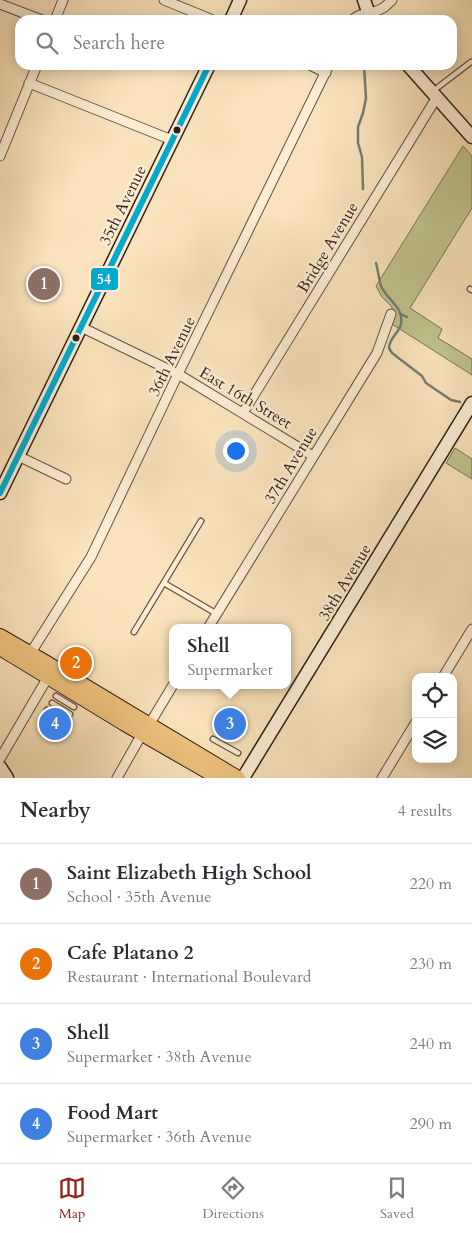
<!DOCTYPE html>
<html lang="en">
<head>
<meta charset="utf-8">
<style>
  body { margin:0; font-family:Cardo,serif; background:#f2f2f3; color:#2b2b33 }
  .controls { position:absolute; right:15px; bottom:15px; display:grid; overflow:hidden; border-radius:10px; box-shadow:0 2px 12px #0003 }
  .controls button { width:45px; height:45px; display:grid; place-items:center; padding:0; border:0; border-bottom:1px solid #e1e1e2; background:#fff; color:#2b2b33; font:25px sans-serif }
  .you { position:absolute; left:235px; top:450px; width:18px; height:18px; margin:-12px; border:4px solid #fff; border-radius:50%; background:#1a73e8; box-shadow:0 0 0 8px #1a73e833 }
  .badge { display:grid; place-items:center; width:32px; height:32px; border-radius:50%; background:#8f2418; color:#fff; font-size:16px; font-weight:700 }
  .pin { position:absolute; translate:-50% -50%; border:2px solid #fff; box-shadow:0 1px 5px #0006 }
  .popup { position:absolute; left:169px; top:624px; width:122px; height:65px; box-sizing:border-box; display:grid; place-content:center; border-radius:10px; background:#fff; filter:drop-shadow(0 1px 4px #0005); font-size:16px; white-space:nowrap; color:#7c7c81 }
  .popup b { font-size:19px; color:#2b2b33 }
  .popup::after { content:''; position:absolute; left:50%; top:100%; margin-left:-10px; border:10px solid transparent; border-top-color:#fff }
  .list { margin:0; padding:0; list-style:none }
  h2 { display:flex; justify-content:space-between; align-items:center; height:65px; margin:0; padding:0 20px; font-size:21px }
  h2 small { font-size:16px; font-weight:400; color:#7c7c81 }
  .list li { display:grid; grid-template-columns:32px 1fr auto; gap:15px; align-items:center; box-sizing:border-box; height:80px; padding:0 20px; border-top:1px solid #e1e1e2 }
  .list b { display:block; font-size:19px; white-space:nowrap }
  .list p { margin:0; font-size:16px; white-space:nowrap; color:#7c7c81 }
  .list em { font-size:16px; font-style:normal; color:#7c7c81 }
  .icon { flex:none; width:28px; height:28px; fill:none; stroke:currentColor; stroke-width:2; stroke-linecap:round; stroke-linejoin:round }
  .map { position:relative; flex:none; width:472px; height:778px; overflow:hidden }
  .search { position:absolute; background:#fff; box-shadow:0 2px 12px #0003; left:15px; right:15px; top:15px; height:55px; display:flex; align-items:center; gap:12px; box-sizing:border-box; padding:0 18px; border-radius:15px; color:#7c7c81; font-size:19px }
  .sheet { height:385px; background:#fff }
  nav { display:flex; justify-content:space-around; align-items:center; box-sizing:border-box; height:70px; border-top:1px solid #e1e1e2; background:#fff; font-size:14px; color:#7c7c81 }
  nav a { display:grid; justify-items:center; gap:2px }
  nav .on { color:#8f2418 }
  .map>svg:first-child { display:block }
  .green { fill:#c1c38e; stroke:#797154 }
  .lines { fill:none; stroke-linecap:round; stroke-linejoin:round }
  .stream { stroke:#727e73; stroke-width:2.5 }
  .lane-casing { stroke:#635042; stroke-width:7 }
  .street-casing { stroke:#635042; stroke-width:11 }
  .secondary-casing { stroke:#311f19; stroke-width:15 }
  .primary-casing { stroke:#311f19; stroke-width:16 }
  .lane { stroke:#fcedd3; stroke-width:4.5 }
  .street { stroke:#fcedd3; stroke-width:9 }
  .secondary { stroke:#fcedd3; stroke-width:12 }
  .primary { stroke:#edc27e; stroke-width:14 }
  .bus-1-casing { stroke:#fcedd3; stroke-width:10 }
  .bus-1 { stroke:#00a9ce; stroke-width:6 }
  .bus-dot { fill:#311f19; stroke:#fcedd3; stroke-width:2 }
  .labels { text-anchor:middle; stroke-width:4.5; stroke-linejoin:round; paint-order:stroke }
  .street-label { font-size:16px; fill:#311f19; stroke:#fcedd3 }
  .line-badge { stroke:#fcedd3; stroke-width:2 }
  .badge-label { font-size:14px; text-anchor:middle; font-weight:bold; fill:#fff }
</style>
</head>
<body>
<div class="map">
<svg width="472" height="778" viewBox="0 0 472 778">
  <rect width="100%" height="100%" fill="#fae3bc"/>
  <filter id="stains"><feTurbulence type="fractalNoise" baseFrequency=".004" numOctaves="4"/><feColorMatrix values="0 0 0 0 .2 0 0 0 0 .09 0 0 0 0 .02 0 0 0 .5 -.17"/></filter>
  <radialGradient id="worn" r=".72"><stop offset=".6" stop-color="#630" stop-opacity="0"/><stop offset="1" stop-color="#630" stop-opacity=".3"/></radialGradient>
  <path class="green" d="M463,146L472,156V208L410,308L442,329L438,338L472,359V375L392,324V307L382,297L376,286Z
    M455,448L472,459V479L446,463Z"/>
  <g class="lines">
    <path class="stream" d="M363,189L362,157L358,143V127L363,113L366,98L364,65
      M376,263C378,270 379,279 381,286C387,300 404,307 401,324C399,333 389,338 389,348L392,353L422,376L426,383L451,400L460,402
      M401,314L407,317"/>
    <g class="lane-casing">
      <path id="lane" d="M433,91L471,62
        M470,289L472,290
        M164,583L217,614
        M134,632L201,521
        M56,696L74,707
        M52,703L70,714
        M47,710L66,721
        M213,739L238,753"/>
    </g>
    <g class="street-casing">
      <path id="street" d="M164,0L213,20
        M0,4L42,20
        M55,20L63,0
        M353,20C359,12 374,14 383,8C386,6 389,3 392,0
        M310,65L326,73
        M29,83L172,140
        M0,156L37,65
        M81,327L178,374L313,456
        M243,413L437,97
        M18,456L66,479
        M208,628L377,353L391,314
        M30,654L91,557L178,374L329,65
        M443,677L472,629
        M149,725L173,685
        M0,759L48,677
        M117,778L142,734
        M382,778L416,722"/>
    </g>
    <g class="secondary-casing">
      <path id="secondary" d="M364,0L371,20
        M231,20L240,0
        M408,65L472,137
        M0,493L209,65
        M0,767L7,778
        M243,778L472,403"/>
    </g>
    <g class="primary-casing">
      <path id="primary" d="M0,636L45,662L238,778
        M0,648L125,724L219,778"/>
    </g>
    <use href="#lane" class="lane"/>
    <use href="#street" class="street"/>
    <use href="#secondary" class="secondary"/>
    <use href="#primary" class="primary"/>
    <g class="bus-1-casing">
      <path id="bus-1" d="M0,493L209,65"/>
    </g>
    <use href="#bus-1" class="bus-1"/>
  </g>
  <g class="bus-dot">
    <circle cx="177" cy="130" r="4.5"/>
    <circle cx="76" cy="338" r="4.5"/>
  </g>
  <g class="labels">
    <g class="street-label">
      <text transform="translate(122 205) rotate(-64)" y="6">35th Avenue</text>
      <text transform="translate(327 247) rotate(-59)" y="6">Bridge Avenue</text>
      <text transform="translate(171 356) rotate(-64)" y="6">36th Avenue</text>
      <text transform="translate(246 397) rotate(31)" y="6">East 16th Street</text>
      <text transform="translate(290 465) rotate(-59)" y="6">37th Avenue</text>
      <text transform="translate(344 582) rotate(-59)" y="6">38th Avenue</text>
    </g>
  </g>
  <rect class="line-badge" x="90" y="267" width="29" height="24" rx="5" fill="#00a9ce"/>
  <g class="badge-label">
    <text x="104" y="284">54</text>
  </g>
  <rect width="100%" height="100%" filter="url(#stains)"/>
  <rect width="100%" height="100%" fill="url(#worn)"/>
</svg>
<div class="controls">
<button><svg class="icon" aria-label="locate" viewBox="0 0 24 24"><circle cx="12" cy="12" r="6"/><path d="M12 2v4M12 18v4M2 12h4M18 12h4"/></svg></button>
<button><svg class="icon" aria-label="layers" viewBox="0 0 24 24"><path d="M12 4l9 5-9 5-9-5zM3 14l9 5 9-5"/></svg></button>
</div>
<div class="you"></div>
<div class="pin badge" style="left:44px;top:284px;background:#8d6e63">1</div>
<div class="pin badge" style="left:76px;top:663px;background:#e8710a">2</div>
<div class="pin badge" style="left:230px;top:724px;background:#3f7fe0">3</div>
<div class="popup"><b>Shell</b>Supermarket</div>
<div class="pin badge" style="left:55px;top:724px;background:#3f7fe0">4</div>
<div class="search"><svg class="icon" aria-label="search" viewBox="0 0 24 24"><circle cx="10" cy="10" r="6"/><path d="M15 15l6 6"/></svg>Search here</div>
</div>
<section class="sheet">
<h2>Nearby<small>4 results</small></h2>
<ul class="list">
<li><span class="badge" style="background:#8d6e63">1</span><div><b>Saint Elizabeth High School</b><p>School · 35th Avenue</p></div><em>220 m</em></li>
<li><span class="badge" style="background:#e8710a">2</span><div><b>Cafe Platano 2</b><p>Restaurant · International Boulevard</p></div><em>230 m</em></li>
<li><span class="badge" style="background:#3f7fe0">3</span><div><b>Shell</b><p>Supermarket · 38th Avenue</p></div><em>240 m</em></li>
<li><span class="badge" style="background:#3f7fe0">4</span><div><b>Food Mart</b><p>Supermarket · 36th Avenue</p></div><em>290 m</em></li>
</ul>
</section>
<nav>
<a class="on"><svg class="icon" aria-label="map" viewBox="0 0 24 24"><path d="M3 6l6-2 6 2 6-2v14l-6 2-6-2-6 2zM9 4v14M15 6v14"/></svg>Map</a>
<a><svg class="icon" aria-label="directions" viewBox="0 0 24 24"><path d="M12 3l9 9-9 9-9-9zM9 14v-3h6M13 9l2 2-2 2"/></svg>Directions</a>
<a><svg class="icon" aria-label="saved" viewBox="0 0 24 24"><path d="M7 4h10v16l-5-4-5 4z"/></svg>Saved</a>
</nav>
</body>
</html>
